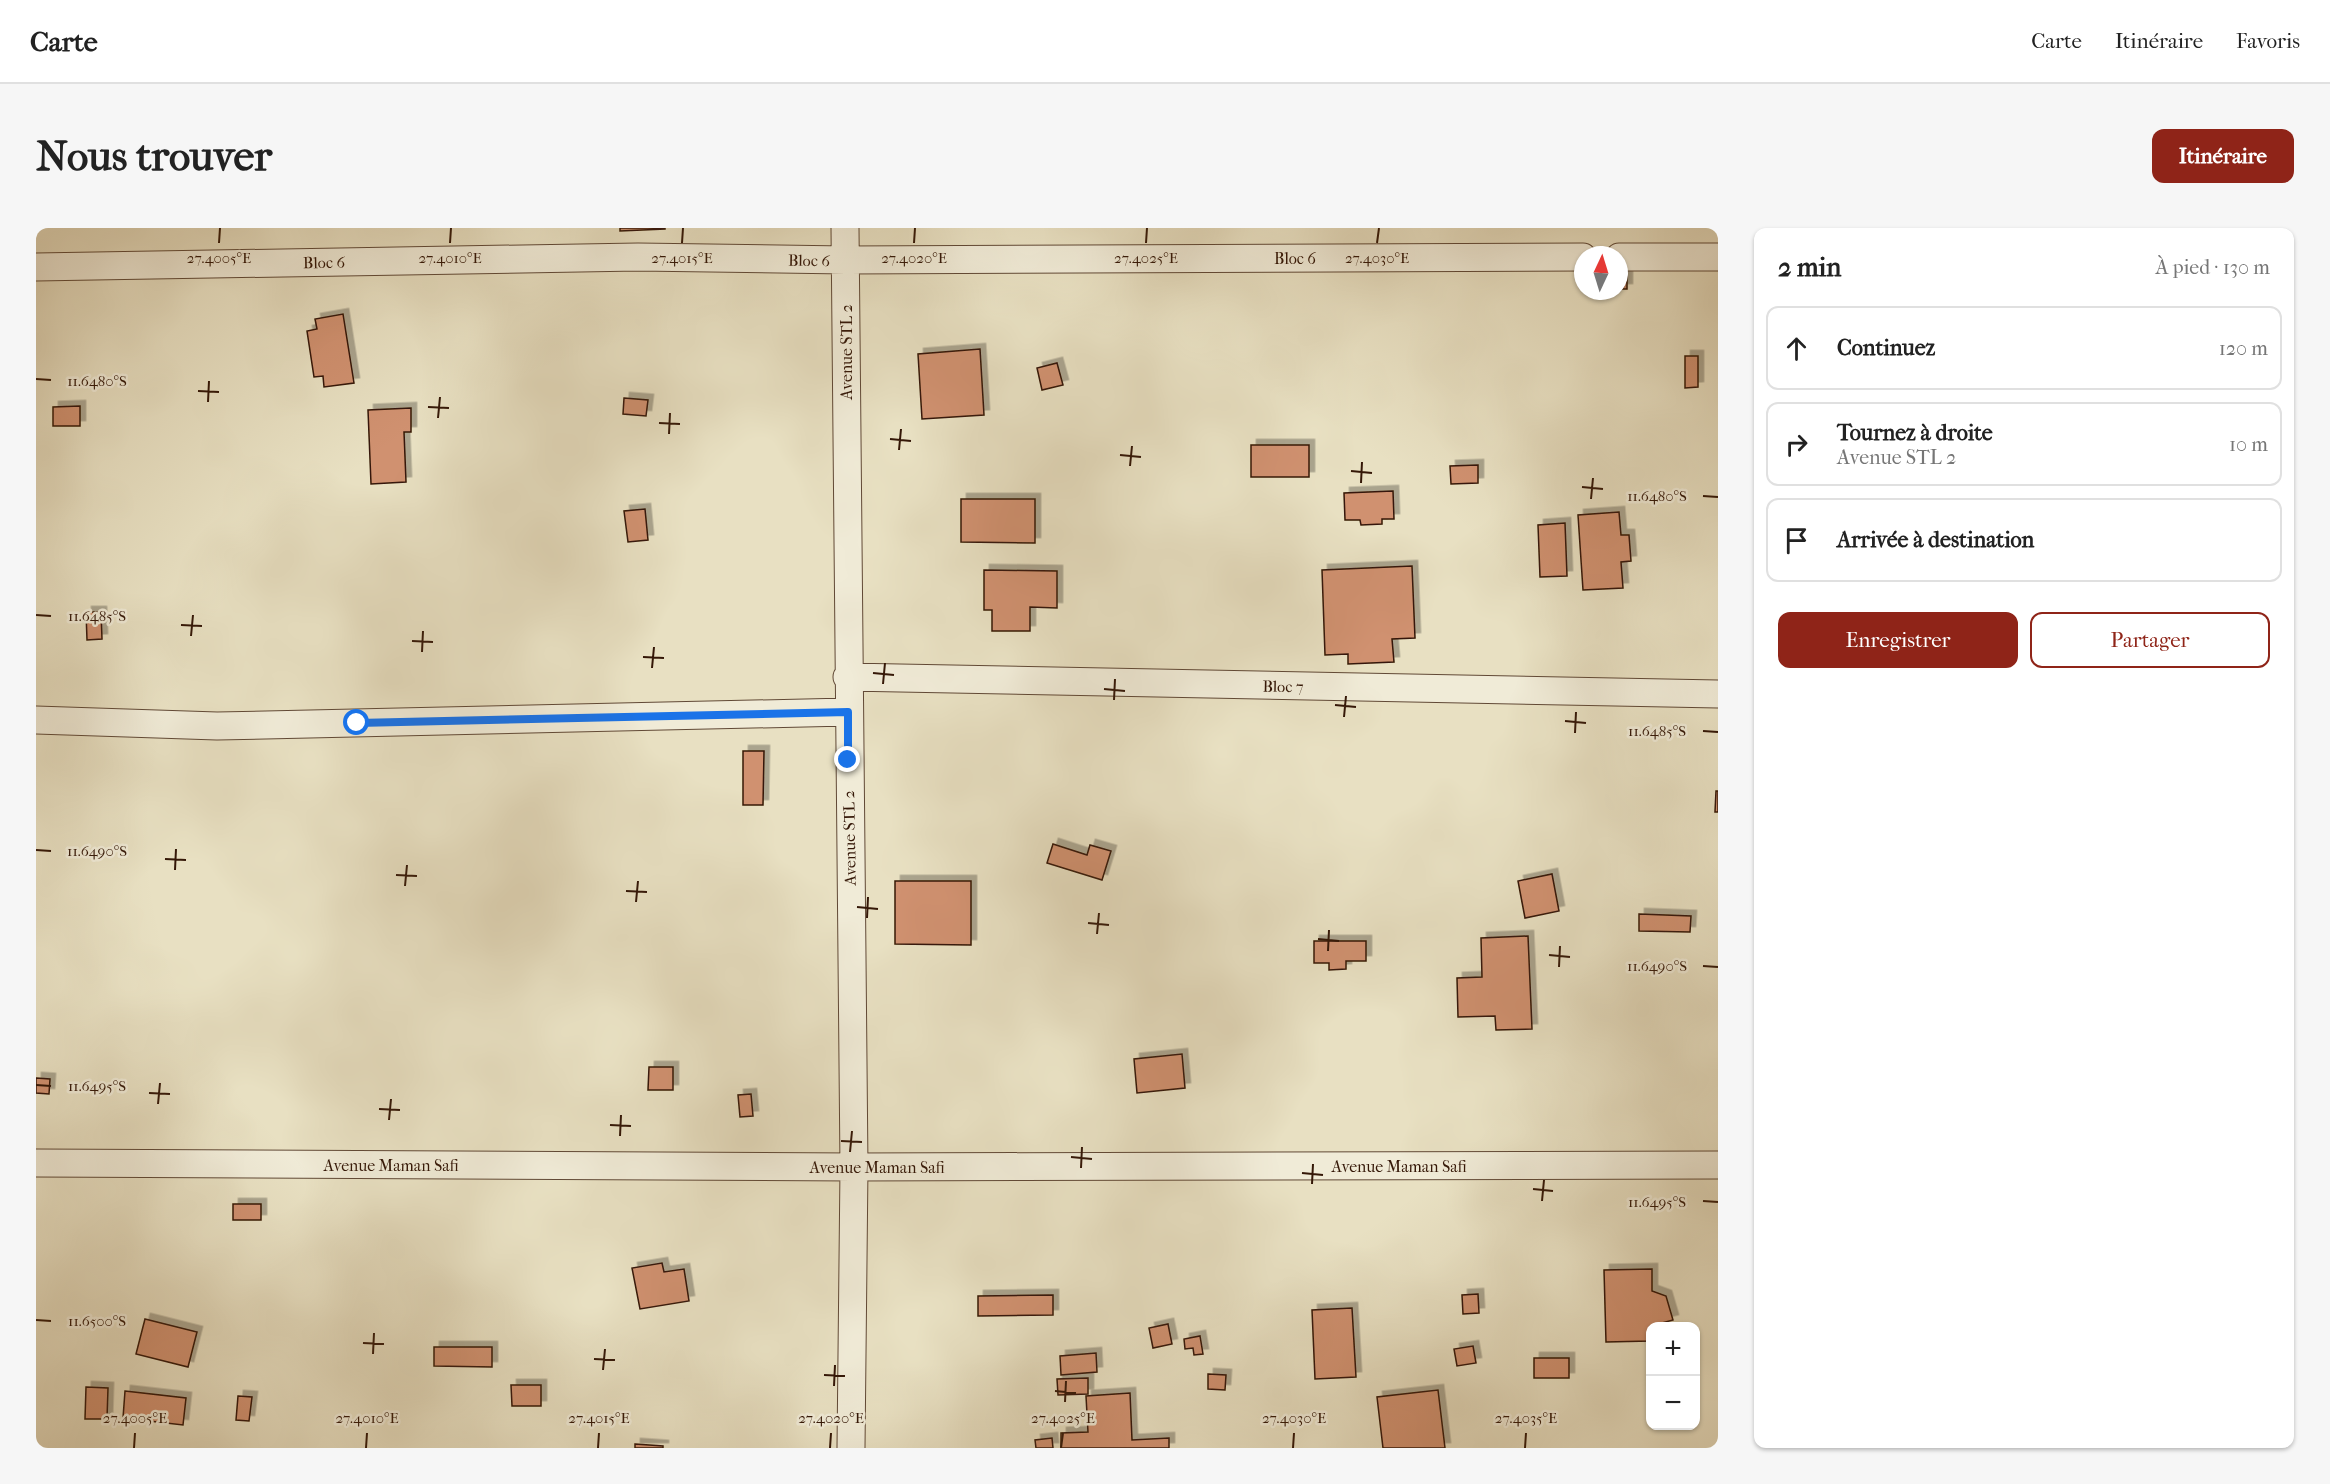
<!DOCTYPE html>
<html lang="fr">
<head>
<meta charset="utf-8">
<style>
  body { margin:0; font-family:"IM FELL French Canon",serif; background:#f6f6f6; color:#222 }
  .controls { position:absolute; right:18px; bottom:18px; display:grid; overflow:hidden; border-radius:12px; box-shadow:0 2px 4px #0004 }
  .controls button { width:54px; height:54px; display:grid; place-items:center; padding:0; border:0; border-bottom:2px solid #e0e0e0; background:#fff; color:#222; font:30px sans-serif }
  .compass { position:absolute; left:1538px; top:18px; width:54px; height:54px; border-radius:50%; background:#fff; box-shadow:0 2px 4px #0004; rotate:4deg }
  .stop { position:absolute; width:18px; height:18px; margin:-14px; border:4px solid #1a73e8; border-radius:50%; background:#fff }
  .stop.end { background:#1a73e8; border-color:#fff; box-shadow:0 2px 6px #0008 }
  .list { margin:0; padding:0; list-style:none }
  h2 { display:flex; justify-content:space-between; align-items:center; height:78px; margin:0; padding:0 24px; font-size:26px }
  h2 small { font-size:20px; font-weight:400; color:#767676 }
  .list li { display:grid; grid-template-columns:39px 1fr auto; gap:18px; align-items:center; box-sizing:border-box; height:84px; margin:0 12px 12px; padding:0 12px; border:2px solid #e0e0e0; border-radius:12px }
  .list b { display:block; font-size:22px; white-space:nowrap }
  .list p { margin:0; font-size:20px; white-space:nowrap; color:#767676 }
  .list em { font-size:20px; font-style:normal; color:#767676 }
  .actions { display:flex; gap:12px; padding:18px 24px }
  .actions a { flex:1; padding:14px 0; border:2px solid #8f2418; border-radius:12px; text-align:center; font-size:21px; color:#8f2418 }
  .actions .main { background:#8f2418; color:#fff }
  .icon { flex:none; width:33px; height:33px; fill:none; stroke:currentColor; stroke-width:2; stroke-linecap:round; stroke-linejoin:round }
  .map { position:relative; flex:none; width:1682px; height:1220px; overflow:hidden; border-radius:12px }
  header { display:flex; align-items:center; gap:36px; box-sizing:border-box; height:84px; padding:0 30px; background:#fff; border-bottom:2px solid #e0e0e0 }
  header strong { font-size:28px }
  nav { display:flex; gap:33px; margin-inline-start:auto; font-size:21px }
  .intro { display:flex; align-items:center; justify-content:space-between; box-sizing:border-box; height:144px; padding:0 36px }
  h1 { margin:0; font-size:42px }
  .button { padding:15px 27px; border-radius:12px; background:#8f2418; color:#fff; font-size:21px; font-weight:700 }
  main { display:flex; gap:36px; padding:0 36px }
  aside { flex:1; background:#fff; border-radius:12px; box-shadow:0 2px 4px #0004 }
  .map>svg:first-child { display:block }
  .building { fill:#d0916f; stroke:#341707; stroke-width:1.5; filter:url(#shadow) }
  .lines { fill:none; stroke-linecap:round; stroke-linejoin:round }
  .minor-casing { stroke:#614936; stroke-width:29 }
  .minor { stroke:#f0ebd7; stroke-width:27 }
  .route { stroke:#1a73e8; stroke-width:8 }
  .ticks { fill:none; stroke:#341707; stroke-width:2 }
  .labels { text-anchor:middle; stroke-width:5; stroke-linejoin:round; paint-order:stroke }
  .street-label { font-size:16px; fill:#341707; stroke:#f0ebd7 }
  .ticks-label { font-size:15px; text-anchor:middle; fill:#341707; stroke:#f0ebd7; stroke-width:5; stroke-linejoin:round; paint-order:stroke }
</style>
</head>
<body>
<header>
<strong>Carte</strong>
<nav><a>Carte</a><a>Itinéraire</a><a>Favoris</a></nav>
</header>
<div class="intro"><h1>Nous trouver</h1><a class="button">Itinéraire</a></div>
<main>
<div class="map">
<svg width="1682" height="1220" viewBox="0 0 1682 1220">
  <defs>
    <filter id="shadow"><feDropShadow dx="5.5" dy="-5.5" stdDeviation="0" flood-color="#0004"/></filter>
  </defs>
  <rect width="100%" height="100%" fill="#e8e0c2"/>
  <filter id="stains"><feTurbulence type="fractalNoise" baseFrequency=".00333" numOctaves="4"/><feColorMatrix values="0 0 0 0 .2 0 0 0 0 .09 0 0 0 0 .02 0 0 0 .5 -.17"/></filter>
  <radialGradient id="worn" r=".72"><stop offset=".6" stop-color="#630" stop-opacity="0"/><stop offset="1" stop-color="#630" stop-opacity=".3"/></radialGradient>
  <path class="building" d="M584,0H629V1L584,3Z
    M1583,40H1591V61H1583Z
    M307,86L318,155L288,159L287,148L278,149L271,103L281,101L279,91Z
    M944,121L948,187L886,191L882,126Z
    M1649,128H1662V159L1649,160Z
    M1021,135L1027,157L1006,162L1001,140Z
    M588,170L612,172L610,188L587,186Z
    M44,178V198H17V179Z
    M375,180V204H368L370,254L335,256L332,182Z
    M1215,217H1273V249H1215Z
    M1442,237V255L1415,256L1414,238Z
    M1357,263L1358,291H1346V296L1325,297L1324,292H1309L1308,265Z
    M925,271H999V315L925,314Z
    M609,281L612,312L592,314L588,283Z
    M1583,284L1585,307H1593L1595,333L1585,334L1587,360L1547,362L1542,287Z
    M1529,295L1531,348L1504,349L1502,297Z
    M1376,338L1379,410L1356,411L1358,434L1312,436V426L1289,427L1286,342Z
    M948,342L1021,343V380L994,379V403H956V382H948Z
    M50,384H65L66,411L51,412Z
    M707,523H728L727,577H707Z
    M1680,563H1682V584H1679Z
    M1017,616L1051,627L1054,617L1075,623L1066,652L1011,635Z
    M1516,646L1523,683L1489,690L1482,653Z
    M859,653H935V717L859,716Z
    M1603,686L1655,688L1654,704L1603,703Z
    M1492,708L1496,801L1460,802L1459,788L1422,789L1421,750L1446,749L1445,710Z
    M1278,713H1330V733H1310V741L1293,742V735H1278Z
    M1146,826L1149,860L1101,865L1098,831Z
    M613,839H637V862H612Z
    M0,850L14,851L13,866L0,865Z
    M715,866L717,888L704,889L702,867Z
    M197,976H225V992H197Z
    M626,1035L628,1044L648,1041L653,1073L604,1081L596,1040Z
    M1616,1041V1063L1630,1068L1637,1092L1622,1096V1098H1614V1113L1570,1114L1568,1042Z
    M1442,1066L1443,1085L1427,1086L1426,1067Z
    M1017,1067V1087L942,1088V1068Z
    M1316,1080L1320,1149L1279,1151L1276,1082Z
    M109,1091L161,1104L152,1139L100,1126Z
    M1132,1096L1136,1116L1117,1120L1113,1100Z
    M1164,1108L1167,1126L1158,1127L1157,1120L1149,1121L1148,1111Z
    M1437,1118L1440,1135L1421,1138L1418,1121Z
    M398,1119H456V1139L398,1138Z
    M1060,1125L1061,1144L1025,1147L1024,1128Z
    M1498,1130H1533V1150H1498Z
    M1172,1146L1190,1147L1189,1162L1172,1161Z
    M1052,1150V1166L1022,1167L1021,1151Z
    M475,1157H505V1178H476Z
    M50,1159L72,1160L71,1191H49Z
    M1402,1162L1409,1220H1347L1341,1169Z
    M89,1163L150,1170L147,1197L87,1190Z
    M1094,1165L1096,1212L1133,1210V1220H1025V1205L1052,1204L1050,1168Z
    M202,1168L216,1169L213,1193L200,1192Z
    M1016,1210L1017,1220H1000L999,1212Z
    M599,1216L627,1218V1220H599Z"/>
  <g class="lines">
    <g class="minor-casing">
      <path id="minor" d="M809,0L818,939L815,1220
        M1583,29H1682
        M0,39L602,29L810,32L1547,29
        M811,449L1682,466
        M0,492L181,498L812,484
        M0,935L818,939L1682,937"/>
    </g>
    <use href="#minor" class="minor"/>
  </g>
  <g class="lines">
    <path class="route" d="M321,495L812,484V532"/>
  </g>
  <path class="ticks" d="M183,15L184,0M414,15L415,0M646,15L647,0M878,15L879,0M1110,15L1111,0M1341,15L1343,0M0,151L15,152M162,163L183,164M172,174L173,153M392,179L413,180M402,190L404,169M623,195L644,196M633,206L634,185M854,211L875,213M863,222L865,201M1084,227L1105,229M1094,238L1096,218M1315,243L1336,245M1325,255L1326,234M1546,259L1567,261M1667,268L1682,269M1555,271L1557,250M0,387L15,388M145,397L166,398M155,408L157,387M376,413L397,414M386,424L387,403M607,429L628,430M616,440L618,419M837,445L858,447M847,456L849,435M1068,461L1089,463M1078,472L1079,451M1299,477L1320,479M1308,489L1310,468M1529,493L1550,495M1667,503L1682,504M1539,505L1540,484M0,622L15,623M129,631L150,632M139,642L140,621M360,647L381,648M369,658L371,637M590,663L611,664M600,674L602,653M821,679L842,681M831,690L832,669M1052,695L1073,697M1061,706L1063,685M1282,711L1303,713M1292,723L1293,702M1513,727L1534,729M1667,738L1682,739M1523,739L1524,718M0,857L15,858M113,865L134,866M122,876L124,855M343,881L364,882M353,892L355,871M574,897L595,898M584,908L585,887M805,913L826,914M814,924L816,903M1035,929L1056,931M1045,940L1046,919M1266,945L1287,947M1276,956L1277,936M1497,961L1517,963M1506,973L1508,952M1667,973L1682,974M0,1092L15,1093M327,1115L348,1116M337,1126L338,1105M558,1131L579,1132M567,1142L569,1121M788,1147L809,1148M798,1158L799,1137M1019,1163L1040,1165M1029,1174L1030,1153M98,1220L99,1205M330,1220L331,1205M562,1220L563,1205M794,1220L795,1205M1025,1220L1027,1205M1257,1220L1258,1205M1489,1220L1490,1205"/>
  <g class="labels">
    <g class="street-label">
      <text x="1259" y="36">Bloc 6</text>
      <text transform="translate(773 32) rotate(1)" y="6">Bloc 6</text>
      <text transform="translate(288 34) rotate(-1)" y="6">Bloc 6</text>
      <text transform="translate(810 124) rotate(-90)" y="6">Avenue STL 2</text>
      <text transform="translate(1247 458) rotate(1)" y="6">Bloc 7</text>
      <text transform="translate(813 610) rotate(-91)" y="6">Avenue STL 2</text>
      <text x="355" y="943">Avenue Maman Safi</text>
      <text x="1363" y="944">Avenue Maman Safi</text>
      <text x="841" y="945">Avenue Maman Safi</text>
    </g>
  </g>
  <g class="ticks-label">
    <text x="183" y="35">27.4005°E</text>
    <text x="414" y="35">27.4010°E</text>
    <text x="646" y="35">27.4015°E</text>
    <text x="878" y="35">27.4020°E</text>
    <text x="1110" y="35">27.4025°E</text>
    <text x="1341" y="35">27.4030°E</text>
    <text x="61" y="158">11.6480°S</text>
    <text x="1621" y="273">11.6480°S</text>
    <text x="61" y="393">11.6485°S</text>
    <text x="1621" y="508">11.6485°S</text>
    <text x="61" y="628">11.6490°S</text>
    <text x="1621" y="743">11.6490°S</text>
    <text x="61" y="863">11.6495°S</text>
    <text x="1621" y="979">11.6495°S</text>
    <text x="61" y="1098">11.6500°S</text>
    <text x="99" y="1195">27.4005°E</text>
    <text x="331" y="1195">27.4010°E</text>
    <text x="563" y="1195">27.4015°E</text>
    <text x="795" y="1195">27.4020°E</text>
    <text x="1027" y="1195">27.4025°E</text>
    <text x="1258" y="1195">27.4030°E</text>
    <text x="1490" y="1195">27.4035°E</text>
  </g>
  <rect width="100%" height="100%" filter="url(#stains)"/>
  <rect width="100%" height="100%" fill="url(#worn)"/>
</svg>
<div class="controls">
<button>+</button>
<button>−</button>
</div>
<svg class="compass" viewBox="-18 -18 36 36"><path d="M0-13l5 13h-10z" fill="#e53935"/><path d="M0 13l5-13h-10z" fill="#767676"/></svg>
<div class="stop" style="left:321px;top:495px"></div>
<div class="stop end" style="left:812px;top:532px"></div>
</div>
<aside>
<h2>2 min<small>À pied · 130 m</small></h2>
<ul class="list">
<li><svg class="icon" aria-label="ahead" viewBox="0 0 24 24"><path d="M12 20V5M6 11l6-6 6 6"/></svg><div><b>Continuez</b></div><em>120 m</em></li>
<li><svg class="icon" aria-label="right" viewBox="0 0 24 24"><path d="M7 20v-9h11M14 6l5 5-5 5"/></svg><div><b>Tournez à droite</b><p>Avenue STL 2</p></div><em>10 m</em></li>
<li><svg class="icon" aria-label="arrive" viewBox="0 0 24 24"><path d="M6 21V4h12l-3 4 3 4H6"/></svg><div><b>Arrivée à destination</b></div></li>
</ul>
<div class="actions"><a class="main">Enregistrer</a><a>Partager</a></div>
</aside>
</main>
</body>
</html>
